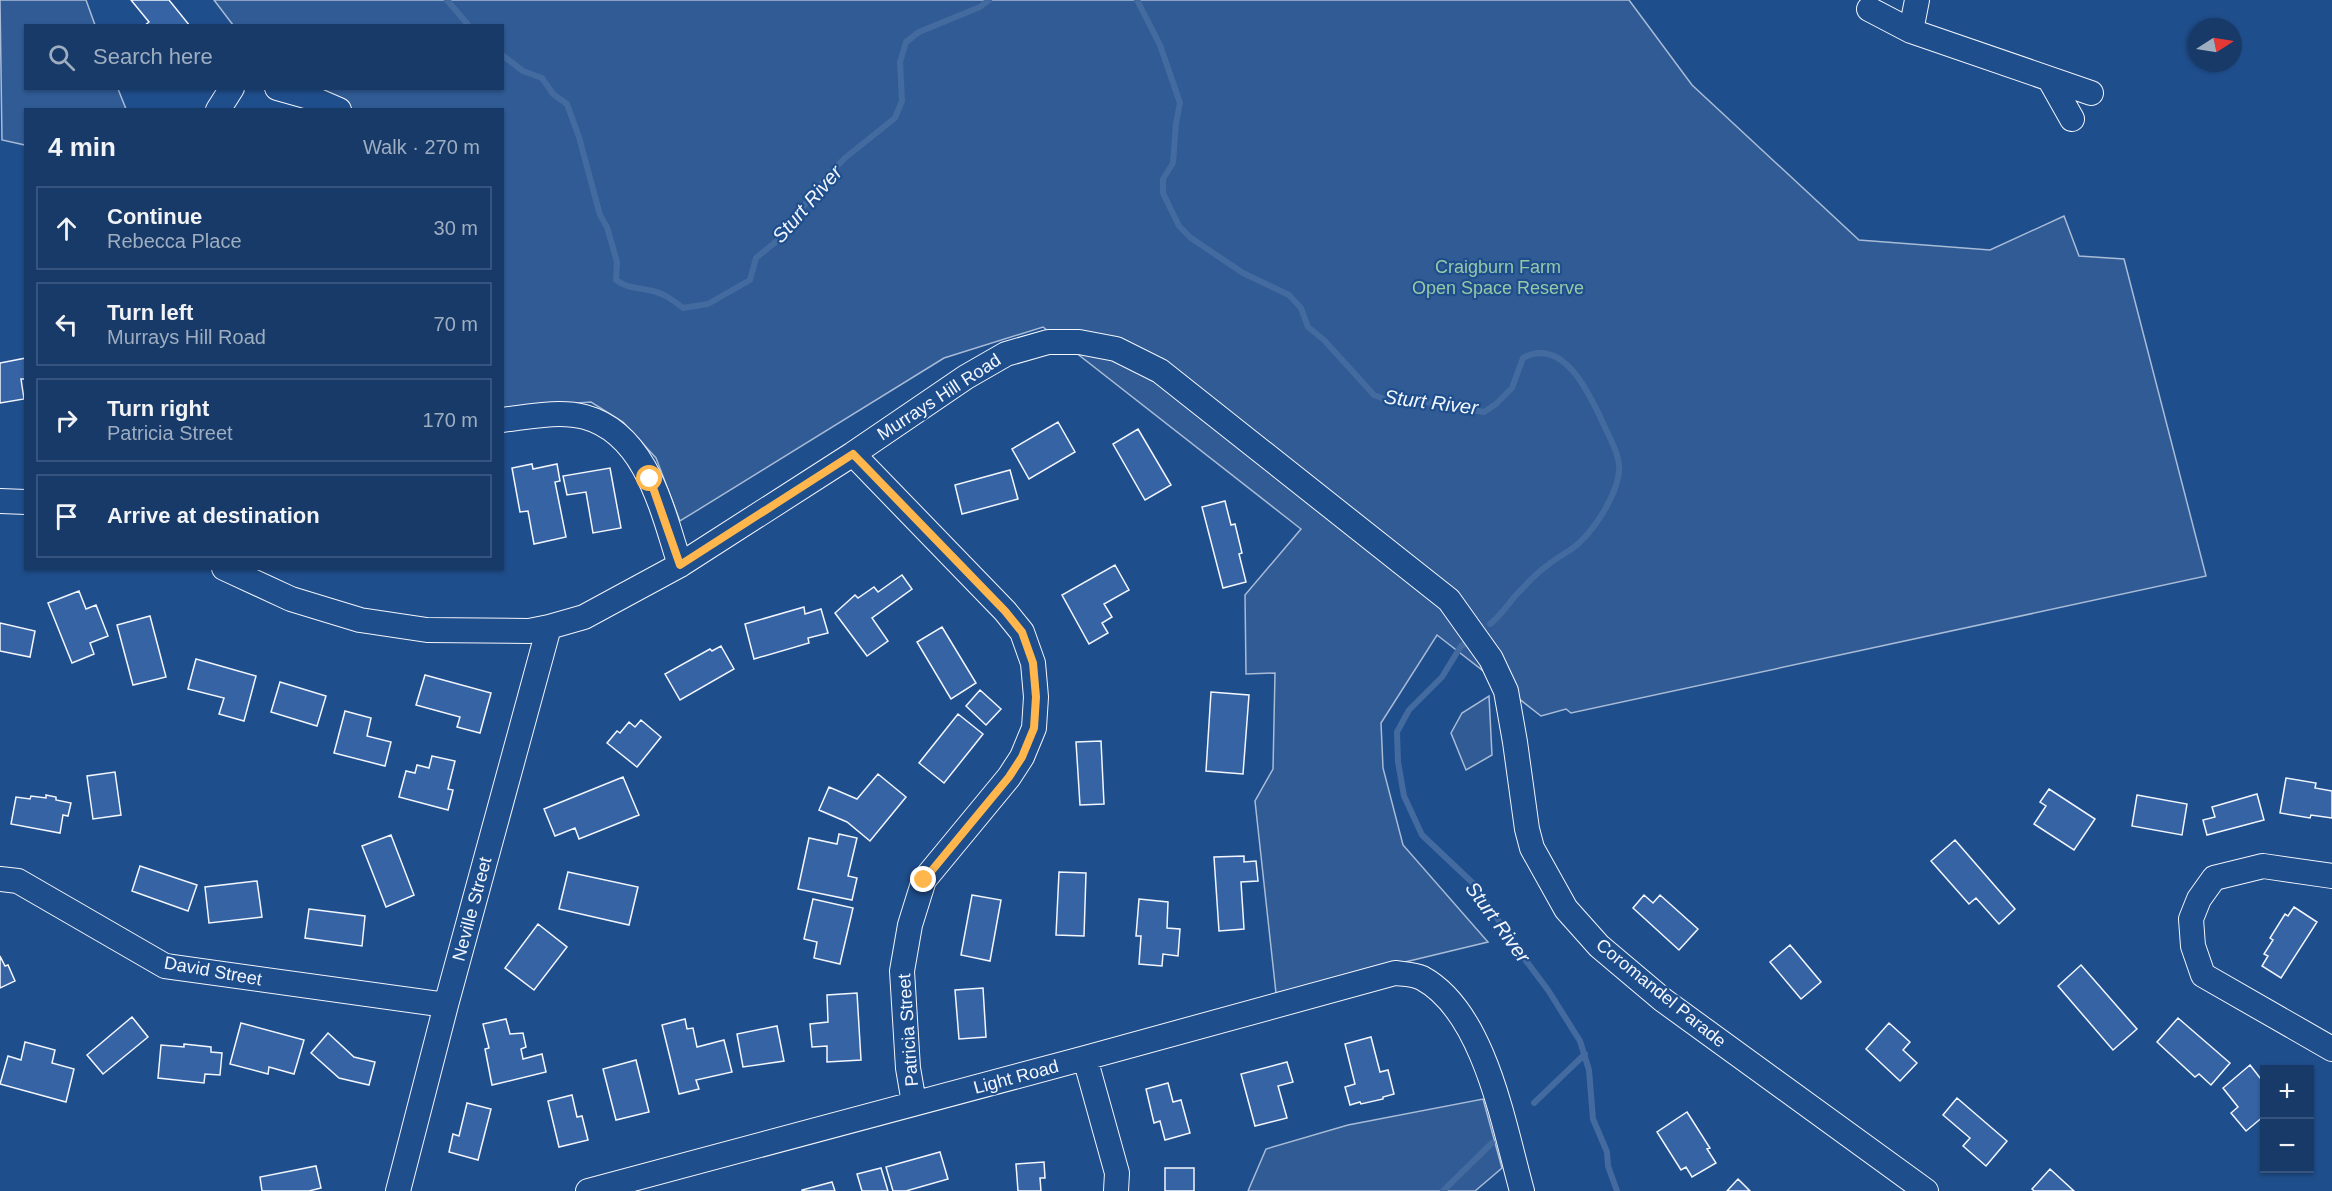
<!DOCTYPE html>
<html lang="en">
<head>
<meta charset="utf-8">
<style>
  body { margin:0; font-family:Arial,sans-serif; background:#20416f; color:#f1f3f6 }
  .controls { position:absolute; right:18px; bottom:18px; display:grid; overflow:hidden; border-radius:0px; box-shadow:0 2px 4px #0004 }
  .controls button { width:54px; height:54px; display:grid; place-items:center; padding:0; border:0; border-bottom:2px solid #36547d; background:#173a69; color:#f1f3f6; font:30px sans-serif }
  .compass { position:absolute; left:2188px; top:18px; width:54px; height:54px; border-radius:50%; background:#173a69; box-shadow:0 2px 4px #0004; rotate:78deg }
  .stop { position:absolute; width:18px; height:18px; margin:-14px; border:4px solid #ffb74d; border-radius:50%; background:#fff }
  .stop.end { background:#ffb74d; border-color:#fff; box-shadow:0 2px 6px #0008 }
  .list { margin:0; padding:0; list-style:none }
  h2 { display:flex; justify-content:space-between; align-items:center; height:78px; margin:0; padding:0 24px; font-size:26px }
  h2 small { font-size:20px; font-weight:400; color:#9eadc0 }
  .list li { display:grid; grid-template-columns:39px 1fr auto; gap:18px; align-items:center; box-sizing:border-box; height:84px; margin:0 12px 12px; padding:0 12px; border:2px solid #36547d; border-radius:0px }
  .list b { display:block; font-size:22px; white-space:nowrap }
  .list p { margin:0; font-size:20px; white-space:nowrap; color:#9eadc0 }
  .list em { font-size:20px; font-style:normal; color:#9eadc0 }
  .icon { flex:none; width:33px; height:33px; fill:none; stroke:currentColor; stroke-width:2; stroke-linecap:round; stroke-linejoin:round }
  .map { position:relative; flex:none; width:2332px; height:1191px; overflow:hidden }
  .search { position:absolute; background:#173a69; box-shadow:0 2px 4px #0004; left:24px; top:24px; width:480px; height:66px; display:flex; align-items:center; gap:15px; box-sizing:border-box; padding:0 21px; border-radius:0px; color:#9eadc0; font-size:22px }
  .panel { position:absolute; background:#173a69; box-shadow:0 2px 4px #0004; left:24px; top:108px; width:480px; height:462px; border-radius:0px }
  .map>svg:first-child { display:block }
  .built { fill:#305b95; stroke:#a8bbd7; stroke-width:1.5 }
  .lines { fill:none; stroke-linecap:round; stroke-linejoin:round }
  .stream { stroke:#446ba0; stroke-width:6 }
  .building { fill:#3563a3; stroke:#f2f6ff; stroke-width:1.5 }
  .minor-casing { stroke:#f2f6ff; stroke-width:26 }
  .minor { stroke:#1f4e8c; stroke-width:24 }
  .route { stroke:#ffb74d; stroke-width:8 }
  .labels { text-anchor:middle; stroke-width:4.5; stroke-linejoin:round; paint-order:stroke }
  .park-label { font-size:18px; fill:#97c8a6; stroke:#1f4e8c }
  .street-label { font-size:18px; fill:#f2f6ff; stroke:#1f4e8c }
  .water-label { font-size:20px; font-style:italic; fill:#f2f6ff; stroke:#1f4e8c }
</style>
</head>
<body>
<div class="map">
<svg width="2332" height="1191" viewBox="0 0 2332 1191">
  <rect width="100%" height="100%" fill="#1f4e8c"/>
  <path class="built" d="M0,0H86L95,25L26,26V88L118,89L126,109L26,110L25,145L2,140Z
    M214,0H1629L1692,85L1859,240L1990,250L2064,216L2079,256L2124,259L2206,576L1571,713L1566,709L1541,716L1437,635L1381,723L1383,768L1403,845L1488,942L1276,993L1255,801L1273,769L1275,673L1246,674L1245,595L1301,529L1043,327L944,358L680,521L656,458L623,422L591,402L503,408L502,110L317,109L294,89L502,88V26L233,25Z
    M1489,696L1492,755L1466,770L1451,733L1462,713Z
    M1483,1099L1502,1168L1475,1191H1248L1266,1149L1348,1125Z"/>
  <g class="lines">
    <path class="stream" d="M447,0L469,26
      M1137,0L1160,45L1180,103L1176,123L1173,163L1163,179V193L1179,226L1191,238L1243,273L1289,295L1301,308L1308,327L1324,340L1374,395L1392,402H1427L1446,406H1459L1466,409L1484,412L1496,404L1512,388L1523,358C1563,336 1589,393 1602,421C1608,435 1617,448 1619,464C1620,472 1617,483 1614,491C1606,510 1593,530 1578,544C1569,552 1557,557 1548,565C1538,572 1529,581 1521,590C1510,600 1503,614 1490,624
      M502,55L523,71L542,78L553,94L567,104L579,137L600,215L607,227L617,262L616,280C627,288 635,287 648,290C662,292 673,300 683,308L708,304L750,280L756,258L778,240L826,177L845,158L895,118L902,101L900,62L906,42L919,32L980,7L989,0
      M1465,644L1461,646L1442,677L1409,710L1397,732L1398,762L1404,796L1422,835L1477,887L1515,946L1548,990L1580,1041L1589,1070L1593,1119L1607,1152L1608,1166L1617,1191
      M1534,1103L1585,1054
      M1443,1191L1492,1143"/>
  </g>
  <path class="building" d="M131,0H169L190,26H144L149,22Z
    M26,358V379H21L24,399L0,403V363Z
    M1058,422L1075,452L1029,479L1012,449Z
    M1138,429L1171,485L1145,500L1113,444Z
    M532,464L533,469L557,464L560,481L555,482L566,537L534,544L528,511L520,512L512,468Z
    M610,468L621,528L593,533L586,492L567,495L563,476Z
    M1010,470L1018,499L962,514L955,485Z
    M1225,501L1231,525L1235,524L1242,553L1239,554L1246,582L1223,588L1202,507Z
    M1115,565L1129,590L1104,604L1112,617L1102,623L1108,633L1089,644L1062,595Z
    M902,575L912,589L872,618L888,641L867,656L835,613L855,595L858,598L874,587L878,592Z
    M79,591L86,609L96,605L108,636L90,643L94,654L72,663L48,603Z
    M804,607L805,614L821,609L828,633L808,638L809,643L754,659L745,624Z
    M150,616L166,677L133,685L117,625Z
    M0,623L35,631L30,657L0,651Z
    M942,627L976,683L951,699L917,642Z
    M721,646L734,669L680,700L665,674L710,649L712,651Z
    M196,659L256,676L244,721L219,714L224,698L188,689Z
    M425,675L491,693L480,733L457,727L460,717L416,705Z
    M280,682L326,696L317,726L271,712Z
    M980,690L1001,709L986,725L966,706Z
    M1211,692L1249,695L1243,774L1206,771Z
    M345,711L371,718L367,736L391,742L385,766L334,753Z
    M958,714L983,734L944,783L919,763Z
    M641,720L661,737L637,767L607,743L617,731L620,733L629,722L635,727Z
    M1101,741L1104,804L1080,805L1076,742Z
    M432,756L455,761L448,789L453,790L448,810L399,797L406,771L415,773L417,765L429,768Z
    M115,772L121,815L93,819L87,776Z
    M878,774L906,797L870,841L847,822L819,810L829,787L857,799Z
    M623,777L639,815L579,839L575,828L555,836L544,809Z
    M2286,778L2316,783L2315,788L2332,791V818L2311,815L2310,818L2280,813Z
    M2049,789L2095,819L2074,850L2034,824L2046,806L2040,802Z
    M2257,794L2264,820L2207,835L2203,820L2215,817L2212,807Z
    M46,795L56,797V800L71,803L68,816L63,815L60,833L11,824L16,797L30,799L31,796L46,798Z
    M2137,795L2187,804L2182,835L2132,826Z
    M839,834L857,838L848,876L857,878L852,900L798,889L809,838L837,844Z
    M391,835L414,895L386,907L362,846Z
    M1955,840L2015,909L1999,924L1976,898L1969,904L1931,861Z
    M1244,856V862L1256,861L1258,881L1241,882L1244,929L1219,931L1214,857Z
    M140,866L197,885L188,911L132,891Z
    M568,872L638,887L629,925L559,909Z
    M1059,872L1086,873L1084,936L1056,935Z
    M257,881L262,917L209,923L205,887Z
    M972,895L1001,900L990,961L961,955Z
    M1644,895L1653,903L1660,895L1698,929L1679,950L1633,908Z
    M813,899L853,908L840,964L814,958L817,942L804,939Z
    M1139,899L1168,902L1167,928L1180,929L1178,956L1163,954L1162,966L1139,964L1141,936H1136Z
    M2294,907L2317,922L2281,978L2262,966L2268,956L2264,954L2273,940L2270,938L2285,914L2288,916Z
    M309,909L365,916L362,946L305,938Z
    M538,924L567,947L534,990L505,968Z
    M1790,945L1821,982L1801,999L1770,962Z
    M0,956L5,966L8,965L15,981L0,988Z
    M2081,965L2137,1029L2113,1050L2058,986Z
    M983,988L986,1037L959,1039L955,990Z
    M857,993L861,1060L827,1062V1046L812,1047L810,1024L828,1022L827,995Z
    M132,1017L148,1037L103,1074L87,1055Z
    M2178,1018L2230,1063L2211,1085L2199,1074L2195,1077L2157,1042Z
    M506,1019L510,1034L523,1033L526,1047L521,1049L523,1059L542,1054L546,1072L492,1085L485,1049L489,1048L483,1024Z
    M685,1019L687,1029L693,1028L697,1047L724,1040L732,1072L696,1080L699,1089L679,1094L662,1025Z
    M241,1023L304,1040L294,1074L269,1067L268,1074L230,1064Z
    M1889,1023L1910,1042L1903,1050L1917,1063L1900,1081L1866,1049Z
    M777,1026L784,1061L743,1067L737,1034Z
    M328,1033L354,1057L375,1062L369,1085L339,1078L311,1053Z
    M1371,1037L1380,1072L1388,1070L1394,1094L1383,1097V1099L1361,1104L1360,1102L1350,1105L1345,1087L1355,1084L1345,1044Z
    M25,1042L55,1050L52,1063L74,1069L66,1102L0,1084L8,1056L21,1060Z
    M184,1044L211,1047V1052L222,1053L220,1075L205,1074L204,1083L158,1078L161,1045L184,1047Z
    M636,1060L649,1112L616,1120L603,1069Z
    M1287,1062L1293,1082L1278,1086L1287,1118L1255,1126L1241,1074Z
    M2250,1065L2264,1083V1116L2246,1131L2231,1113L2238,1107L2223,1088Z
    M1168,1083L1173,1102L1181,1100L1190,1133L1165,1140L1160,1121L1154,1123L1146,1089Z
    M572,1095L577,1117L582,1116L588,1140L559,1147L548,1101Z
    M1957,1098L2007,1141L1986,1166L1963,1146L1970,1138L1943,1115Z
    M467,1103L491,1109L478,1160L449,1152L453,1134L459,1136Z
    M1687,1112L1710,1148L1707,1149L1716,1163L1692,1177L1686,1167L1681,1170L1657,1132Z
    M940,1152L948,1179L906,1191H893L886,1167Z
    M1044,1162L1045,1178H1040L1041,1191H1018L1016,1164Z
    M316,1166L321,1188L309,1191H262L260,1177Z
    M881,1168L888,1191H862L857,1174Z
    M1165,1168H1194V1191H1165Z
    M2050,1169L2074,1191H2034L2032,1189Z
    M1738,1179L1750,1191H1727Z
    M832,1182L835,1191H802V1190Z"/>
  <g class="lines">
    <g class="minor-casing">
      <path id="minor" d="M1917,0L1911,31L2091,93
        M1869,9L1911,31
        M2050,80L2072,119
        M277,88L309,97L339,110
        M218,110L232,88
        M502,420C528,417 559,410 585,417C647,434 663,513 680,565
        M853,454L1005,611L1022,632L1033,663L1036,697L1034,728L1022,757L1009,777L924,880L910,925L902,971L908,1068L914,1103
        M0,501L26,502
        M224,568L291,599L360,620L427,630L529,631L549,627L584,617L680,565L853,454L966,377L1006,354L1048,342H1079L1116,349L1160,371L1449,600L1491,659L1506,691L1515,742L1527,829L1532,848L1566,909L1599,946L1663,1000L1926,1191
        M2332,876L2263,866L2214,878L2199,899L2191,919L2193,946L2203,975L2332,1049
        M0,879L18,881L165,966L446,1005
        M1085,1058L1117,1173L1116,1191
        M398,1191L446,1005L549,627
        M588,1191L1085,1058L1395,973C1403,974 1414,974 1422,978C1485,1012 1504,1127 1522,1191"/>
    </g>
    <use href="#minor" class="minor"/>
  </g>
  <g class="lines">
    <path class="route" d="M650,479L680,565L853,454L1005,611L1022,632L1033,663L1036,697L1034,728L1022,757L1009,777L924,880"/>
  </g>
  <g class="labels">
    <g class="park-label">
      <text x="1498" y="273">Craigburn Farm<tspan x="1498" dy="21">Open Space Reserve</tspan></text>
    </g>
    <g class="street-label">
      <text transform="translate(939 397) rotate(-33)" y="6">Murrays Hill Road</text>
      <text transform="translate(472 909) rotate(-75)" y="6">Neville Street</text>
      <text transform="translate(213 971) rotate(10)" y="6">David Street</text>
      <text transform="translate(1661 993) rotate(39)" y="6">Coromandel Parade</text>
      <text transform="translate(908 1030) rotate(-94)" y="6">Patricia Street</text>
      <text transform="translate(1016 1077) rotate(-15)" y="6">Light Road</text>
    </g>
    <g class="water-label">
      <text transform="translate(807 204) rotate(-49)" y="7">Sturt River</text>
      <text transform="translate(1431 402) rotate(7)" y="7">Sturt River</text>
      <text transform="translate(1498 922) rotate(54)" y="7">Sturt River</text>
    </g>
  </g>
</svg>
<div class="controls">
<button>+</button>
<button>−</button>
</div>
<svg class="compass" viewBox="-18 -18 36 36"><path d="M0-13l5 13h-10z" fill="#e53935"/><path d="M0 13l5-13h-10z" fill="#9eadc0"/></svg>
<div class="stop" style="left:650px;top:479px"></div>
<div class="stop end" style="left:924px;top:880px"></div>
<div class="search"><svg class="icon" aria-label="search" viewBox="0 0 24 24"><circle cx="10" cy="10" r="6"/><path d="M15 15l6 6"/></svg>Search here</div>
<section class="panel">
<h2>4 min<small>Walk · 270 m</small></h2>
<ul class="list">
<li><svg class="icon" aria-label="ahead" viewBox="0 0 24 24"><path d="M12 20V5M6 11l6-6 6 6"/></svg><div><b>Continue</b><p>Rebecca Place</p></div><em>30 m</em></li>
<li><svg class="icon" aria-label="left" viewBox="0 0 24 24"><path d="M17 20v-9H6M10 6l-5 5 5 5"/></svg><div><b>Turn left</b><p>Murrays Hill Road</p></div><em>70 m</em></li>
<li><svg class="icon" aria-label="right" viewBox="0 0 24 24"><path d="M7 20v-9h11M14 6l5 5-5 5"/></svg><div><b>Turn right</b><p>Patricia Street</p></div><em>170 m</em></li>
<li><svg class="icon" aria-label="arrive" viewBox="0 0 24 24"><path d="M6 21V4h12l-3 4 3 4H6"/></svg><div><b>Arrive at destination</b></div></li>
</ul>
</section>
</div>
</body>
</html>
